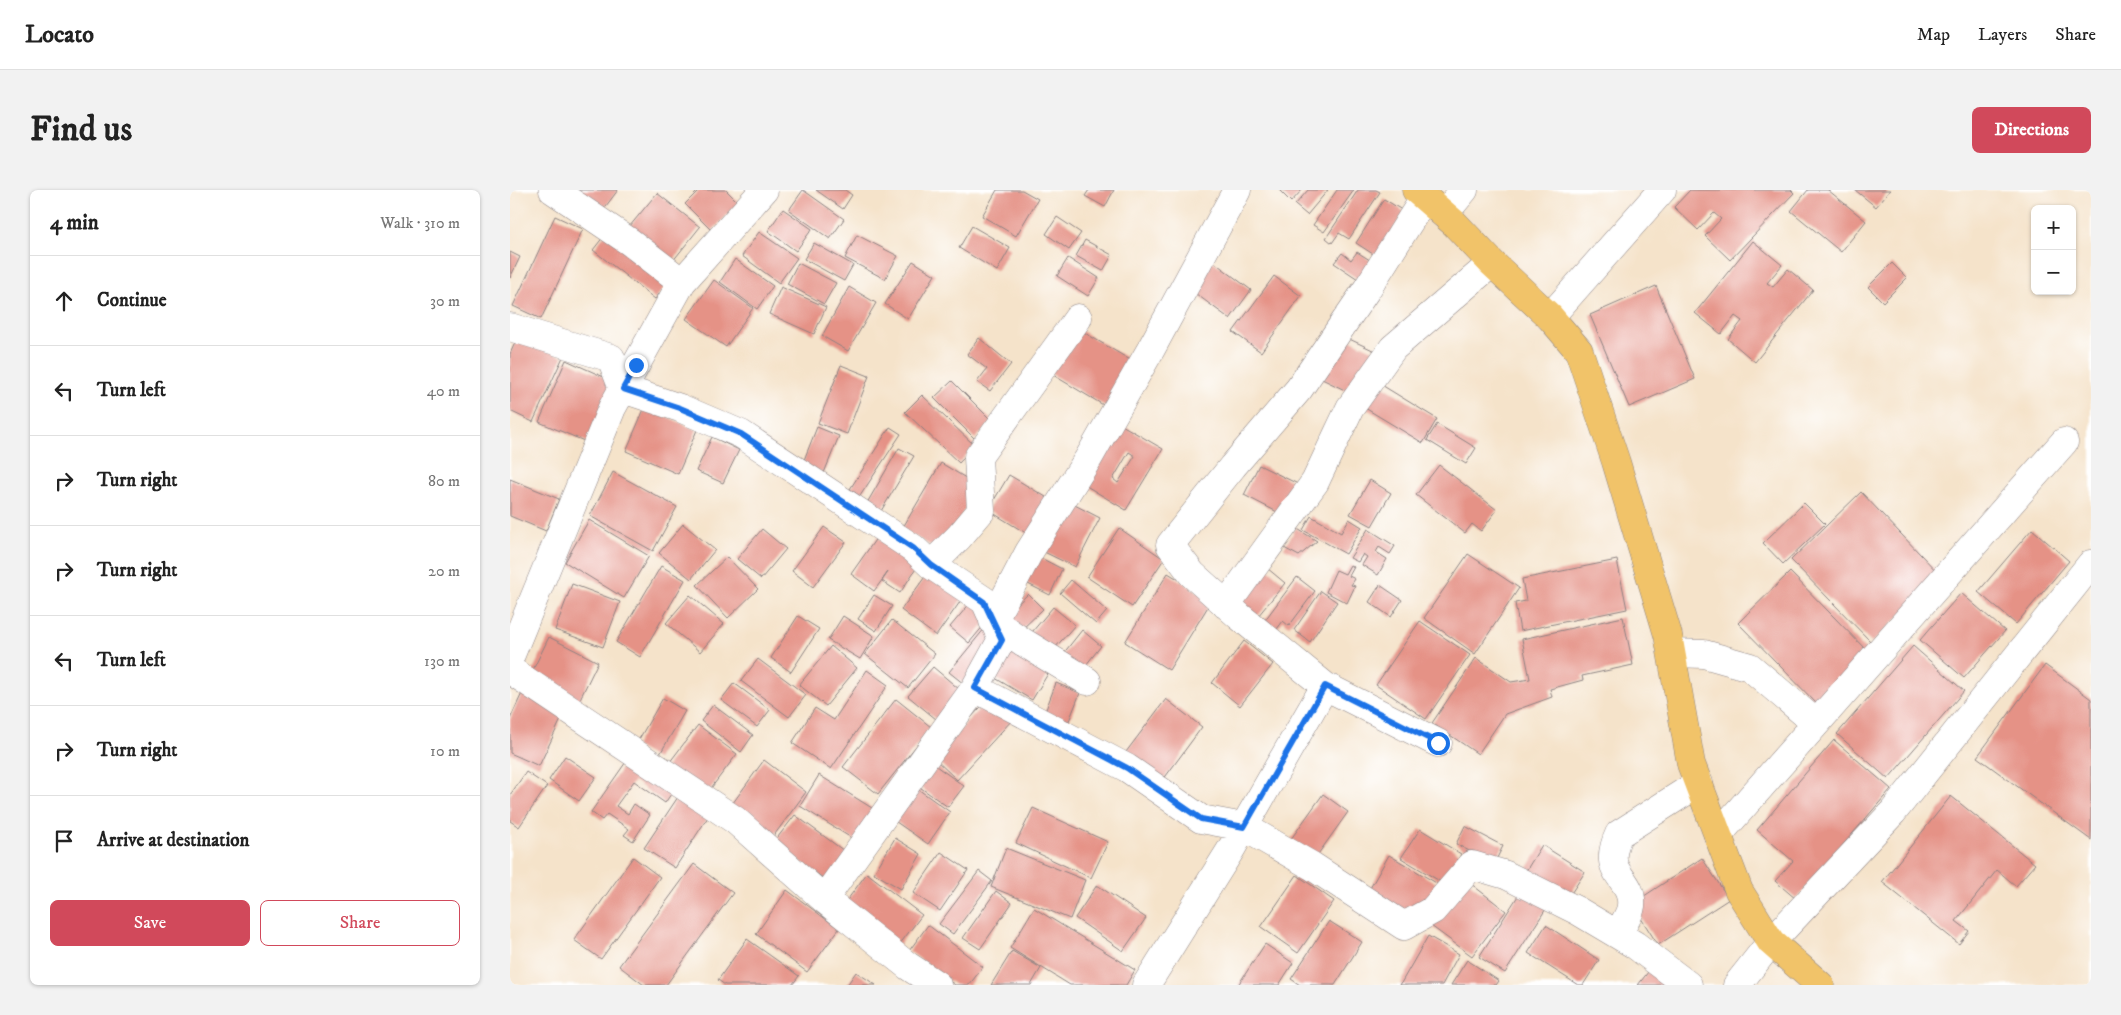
<!DOCTYPE html>
<html lang="en">
<head>
<meta charset="utf-8">
<style>
  body { margin:0; font-family:"IM FELL DW Pica",serif; background:#f2f2f2; color:#222 }
  .controls { position:absolute; right:15px; top:15px; display:grid; overflow:hidden; border-radius:8px; box-shadow:0 1px 4px #0004 }
  .controls button { width:45px; height:45px; display:grid; place-items:center; padding:0; border:0; border-bottom:1px solid #e0e0e0; background:#fff; color:#222; font:25px sans-serif }
  .stop { position:absolute; width:15px; height:15px; margin:-11px; border:4px solid #1a73e8; border-radius:50%; background:#fff }
  .stop.end { background:#1a73e8; border-color:#fff; box-shadow:0 1px 5px #0008 }
  .list { margin:0; padding:0; list-style:none }
  h2 { display:flex; justify-content:space-between; align-items:center; height:65px; margin:0; padding:0 20px; font-size:21px }
  h2 small { font-size:16px; font-weight:400; color:#767676 }
  .list li { display:grid; grid-template-columns:32px 1fr auto; gap:15px; align-items:center; box-sizing:border-box; height:90px; padding:0 20px; border-top:1px solid #e0e0e0 }
  .list b { display:block; font-size:19px; white-space:nowrap }
  .list em { font-size:16px; font-style:normal; color:#767676 }
  .actions { display:flex; gap:10px; padding:15px 20px }
  .actions a { flex:1; padding:11px 0; border:1px solid #d1495b; border-radius:8px; text-align:center; font-size:18px; color:#d1495b }
  .actions .main { background:#d1495b; color:#fff }
  .icon { flex:none; width:28px; height:28px; fill:none; stroke:currentColor; stroke-width:2; stroke-linecap:round; stroke-linejoin:round }
  .map { position:relative; flex:none; width:1581px; height:795px; overflow:hidden; border-radius:8px }
  header { display:flex; align-items:center; gap:30px; box-sizing:border-box; height:70px; padding:0 25px; background:#fff; border-bottom:1px solid #e0e0e0 }
  header strong { font-size:24px }
  nav { display:flex; gap:28px; margin-inline-start:auto; font-size:18px }
  .intro { display:flex; align-items:center; justify-content:space-between; box-sizing:border-box; height:120px; padding:0 30px }
  h1 { margin:0; font-size:35px }
  .button { padding:12px 22px; border-radius:8px; background:#d1495b; color:#fff; font-size:18px; font-weight:700 }
  main { display:flex; gap:30px; padding:0 30px }
  aside { flex:1; background:#fff; border-radius:8px; box-shadow:0 1px 4px #0004 }
  .map>svg:first-child { display:block }
  .building { fill:#e59286; fill-rule:evenodd }
  .lines { fill:none; stroke-linecap:round; stroke-linejoin:round }
  .minor-casing { stroke:#8c8282; stroke-width:29 }
  .major-casing { stroke:#8c8282; stroke-width:29 }
  .minor { stroke:#fff; stroke-width:28 }
  .major { stroke:#f1c369; stroke-width:28 }
  .route { stroke:#1a73e8; stroke-width:6 }
</style>
</head>
<body>
<header>
<strong>Locato</strong>
<nav><a>Map</a><a>Layers</a><a>Share</a></nav>
</header>
<div class="intro"><h1>Find us</h1><a class="button">Directions</a></div>
<main>
<aside>
<h2>4 min<small>Walk · 310 m</small></h2>
<ul class="list">
<li><svg class="icon" aria-label="ahead" viewBox="0 0 24 24"><path d="M12 20V5M6 11l6-6 6 6"/></svg><div><b>Continue</b></div><em>30 m</em></li>
<li><svg class="icon" aria-label="left" viewBox="0 0 24 24"><path d="M17 20v-9H6M10 6l-5 5 5 5"/></svg><div><b>Turn left</b></div><em>40 m</em></li>
<li><svg class="icon" aria-label="right" viewBox="0 0 24 24"><path d="M7 20v-9h11M14 6l5 5-5 5"/></svg><div><b>Turn right</b></div><em>80 m</em></li>
<li><svg class="icon" aria-label="right" viewBox="0 0 24 24"><path d="M7 20v-9h11M14 6l5 5-5 5"/></svg><div><b>Turn right</b></div><em>20 m</em></li>
<li><svg class="icon" aria-label="left" viewBox="0 0 24 24"><path d="M17 20v-9H6M10 6l-5 5 5 5"/></svg><div><b>Turn left</b></div><em>130 m</em></li>
<li><svg class="icon" aria-label="right" viewBox="0 0 24 24"><path d="M7 20v-9h11M14 6l5 5-5 5"/></svg><div><b>Turn right</b></div><em>10 m</em></li>
<li><svg class="icon" aria-label="arrive" viewBox="0 0 24 24"><path d="M6 21V4h12l-3 4 3 4H6"/></svg><div><b>Arrive at destination</b></div></li>
</ul>
<div class="actions"><a class="main">Save</a><a>Share</a></div>
</aside>
<div class="map">
<svg width="1581" height="795" viewBox="0 0 1581 795">
  <rect width="100%" height="100%" fill="#fff"/>
  <filter id="ink" filterUnits="userSpaceOnUse"><feTurbulence type="fractalNoise" baseFrequency=".02" numOctaves="2"/><feDisplacementMap in="SourceGraphic" scale="10" xChannelSelector="R" yChannelSelector="G"/><feConvolveMatrix kernelMatrix="1 2 1 2 8 2 1 2 1" color-interpolation-filters="sRGB"/></filter>
  <filter id="wash" filterUnits="userSpaceOnUse"><feTurbulence type="fractalNoise" baseFrequency=".0096" numOctaves="4" result="noise"/><feDisplacementMap in="SourceGraphic" scale="20" xChannelSelector="R" yChannelSelector="G"/><feGaussianBlur stdDeviation="1.12" result="paint"/><feColorMatrix in="noise" values="0 0 0 0 0 0 0 0 0 0 0 0 0 0 0 0 0 1.4 0 .05"/><feComposite in="paint" operator="in"/></filter>
  <g filter="url(#wash)">
    <rect width="100%" height="100%" fill="#f5e3ca"/>
    <g id="blocks">
      <path class="building" d="M66,0H108L93,20Z
        M189,0H216L229,13L202,41L175,14Z
        M293,0L334,29L320,49L279,20Z
        M306,0H335L342,5L333,19Z
        M487,0H512L528,9L506,46L472,26Z
        M579,0H604L595,17L575,6Z
        M769,0H792L781,12Z
        M798,0H818L797,25L785,15Z
        M827,0H844L814,42L803,35Z
        M848,0H866L870,2L839,49L829,43L822,53L816,48Z
        M1180,0H1281L1284,3L1220,70L1195,46L1211,29L1204,23L1188,40L1164,17Z
        M1298,0H1318L1356,31L1331,62L1281,21Z
        M1345,0H1380L1366,17Z
        M147,3L190,37L158,77L115,42Z
        M874,9L895,22L866,66L846,53Z
        M273,19L302,39L286,61L258,41Z
        M45,26L73,39L31,129L3,116Z
        M547,27L571,43L559,60L536,44Z
        M462,36L500,58L487,81L449,58Z
        M97,42L160,91L145,109L83,60Z
        M249,42L287,68L269,93L232,66Z
        M347,45L388,66L375,89L335,68Z
        M575,50L602,65L593,81L566,66Z
        M1243,51L1272,75L1257,93L1263,97L1278,79L1303,100L1245,172L1218,149L1232,131L1225,126L1211,144L1185,123Z
        M304,53L343,75L334,91L294,69Z
        M0,62L10,67L0,88Z
        M847,62L863,72L851,91L824,73L832,63L841,70Z
        M558,68L589,88L578,106L547,86Z
        M225,69L263,96L247,119L210,92Z
        M700,69L741,100L720,129L678,98Z
        M403,71L425,85L398,129L375,114Z
        M288,73L326,93L314,114L277,94Z
        M1382,73L1397,88L1373,112L1358,97Z
        M764,86L791,106L751,162L723,142Z
        M204,90L243,118L216,157L176,129Z
        M1146,96L1185,189L1119,217L1080,125Z
        M271,97L316,117L304,144L259,124Z
        M339,97L366,113L338,161L312,146Z
        M565,137L627,174L600,219L538,182Z
        M8,146L53,167L23,232L0,221V164Z
        M833,146L867,162L845,205L812,189Z
        M469,148L501,174L480,201L467,192L477,179L457,164Z
        M56,170L105,192L79,253L29,232Z
        M331,175L359,186L337,244L308,233Z
        M442,191L483,232L465,249L424,208Z
        M870,194L927,229L913,253L855,218Z
        M412,205L465,256L449,273L395,222Z
        M135,217L187,240L168,284L116,261Z
        M610,234L653,259L616,320L573,294ZM619,262L625,266L608,293L603,289Z
        M927,234L966,258L956,274L917,250Z
        M307,237L329,246L314,283L292,275Z
        M380,237L391,244L350,306L340,299Z
        M202,247L229,260L213,293L186,281Z
        M389,258L404,266L371,321L357,313Z
        M431,273L469,296L430,361L392,339Z
        M749,275L790,295L775,326L734,305Z
        M929,275L987,320L971,341L962,334L955,343L906,305Z
        M103,282L167,317L143,361L80,326Z
        M499,285L541,310L519,345L478,320Z
        M0,289L49,309L36,341L0,326Z
        M860,290L881,303L862,336L840,324Z
        M1351,302L1431,386L1362,453L1281,370Z
        M553,309L590,328L565,377L528,359Z
        M1294,313L1315,334L1273,374L1253,353Z
        M801,326L831,343L839,329L852,337L836,364L793,340Z
        M79,330L139,366L114,408L55,372Z
        M173,334L205,360L181,389L149,363Z
        M314,337L336,352L303,397L282,381Z
        M609,338L654,369L622,417L577,387Z
        M786,338L807,351L789,366L774,358Z
        M252,339L276,359L251,389L227,369Z
        M858,339L885,356L880,364L869,357L866,362L877,369L868,385L852,375L857,367L853,364L848,372L840,368Z
        M1522,339L1559,371L1506,434L1468,402Z
        M367,347L409,374L390,403L372,391L378,382L364,401L341,384Z
        M958,364L1009,398L965,464L914,428Z
        M527,366L552,379L540,405L514,392Z
        M217,367L248,399L218,428L187,395Z
        M1107,370L1117,419L1010,441L1005,413L1016,411L1012,389Z
        M840,375L844,377L839,386L845,389L841,395L845,396L837,413L816,402L826,380L835,384Z
        M151,376L175,390L130,467L106,452Z
        M422,377L457,402L426,446L391,420Z
        M757,378L775,393L748,426L730,411Z
        M1280,382L1361,465L1309,516L1228,433Z
        M658,383L702,410L659,480L615,452Z
        M787,387L805,401L779,436L773,431L764,443L752,434Z
        M561,390L597,421L586,434L550,403Z
        M62,394L110,412L93,457L45,440Z
        M870,395L892,410L881,427L859,412Z
        M811,401L827,412L800,452L784,440Z
        M1451,403L1495,441L1454,488L1410,450Z
        M518,404L533,419L508,443L494,427Z
        M180,405L214,434L190,462L156,433Z
        M364,405L382,416L366,441L348,429Z
        M461,412L480,428L459,453L440,437Z
        M543,417L565,435L538,466L517,448Z
        M288,426L309,439L281,482L261,468Z
        M333,426L364,446L350,469L318,450Z
        M1113,427L1123,475L1072,486L1073,490L1040,499L1042,507L995,524L968,564L922,533L966,468L1001,492L1020,489L1012,449Z
        M382,430L425,464L398,498L355,464Z
        M910,431L960,465L916,529L866,495Z
        M475,438L489,449L454,494L439,482Z
        M572,440L591,456L568,485L549,469Z
        M39,447L88,472L67,515L18,490Z
        M734,451L763,474L730,516L702,493Z
        M321,456L347,478L316,516L289,495Z
        M1403,456L1454,501L1378,589L1327,544Z
        M502,460L539,482L522,510L485,488Z
        M248,469L296,505L279,527L231,491Z
        M1535,475L1581,509V650L1467,567Z
        M423,477L456,505L432,534L398,506Z
        M357,480L378,495L321,579L282,553L305,518L324,530Z
        M224,493L260,520L247,537L211,510Z
        M546,493L570,503L559,531L535,522Z
        M14,499L56,519L29,576L0,563V529Z
        M480,507L503,529L447,590L424,568Z
        M153,508L175,521L147,569L125,556Z
        M386,509L421,537L368,604L333,577Z
        M656,509L692,537L653,590L616,562Z
        M203,515L243,545L231,562L191,531Z
        M188,535L227,564L195,606L156,577Z
        M1324,550L1381,599L1286,709L1265,691L1283,671L1247,640Z
        M55,566L86,587L69,611L39,590Z
        M118,569L163,601L155,613L124,591L106,616L118,624L124,614L140,625L123,651L114,645L119,639L97,624L92,630L81,622Z
        M254,570L296,602L262,648L220,617Z
        M419,571L454,596L438,617L404,593Z
        M16,582L37,596L9,637L0,631V605Z
        M309,585L370,623L351,654L290,616Z
        M398,592L440,622L418,654L376,625Z
        M813,604L838,622L806,667L781,649Z
        M1441,606L1525,674L1506,696L1487,680L1446,731L1459,741L1449,754L1372,692Z
        M168,607L198,627L165,678L134,658Z
        M523,618L598,652L581,688L506,653Z
        M285,625L341,666L321,694L264,652Z
        M955,636L993,656L984,674L946,654Z
        M910,639L951,664L933,693L891,668Z
        M385,648L411,664L391,699L364,683Z
        M1032,655L1075,682L1056,711L1014,684Z
        M496,658L575,690L560,729L481,697Z
        M431,662L458,680L430,721L403,703Z
        M879,665L928,694L907,729L859,700Z
        M123,667L150,687L91,769L64,750Z
        M1192,668L1219,709L1148,755L1122,714Z
        M184,674L223,703L156,795H134L109,776Z
        M469,681L482,691L443,744L429,734Z
        M357,683L412,725L389,755L335,713Z
        M787,685L824,711L788,763L751,737Z
        M956,690L996,721L962,766L921,736Z
        M587,695L636,728L613,761L565,728Z
        M1013,698L1039,714L995,783L969,767Z
        M277,700L329,739L297,782L246,744Z
        M486,701L502,713L470,759L453,748Z
        M524,718L625,780L616,795H560L500,758Z
        M819,731L852,752L825,795H790L781,789Z
        M418,735L473,777L459,795H445L399,761Z
        M1036,735L1089,770L1073,795H1068L1018,763Z
        M918,746L949,764L932,795H890Z
        M237,749L289,786L282,795H215L208,790Z
        M755,754L783,773L769,795H728Z
        M502,761L531,778L521,795H481Z
        M957,770L989,791L986,795H941Z
        M1142,777L1166,795H1128Z
        M346,782L366,795H337Z"/>
    </g>
  </g>
  <g filter="url(#ink)">
    <use href="#blocks" fill-opacity="0" stroke="#8c8282" stroke-width="1"/>
    <g class="lines">
      <g class="minor-casing">
        <path id="minor" d="M43,0L120,52L172,92
          M915,7L857,99L789,199L723,276L660,355L682,384L729,426L815,496L928,553
          M934,24L954,0
          M1040,127L1152,0
          M0,137L101,168L113,199L170,218L231,244L403,358L421,375L475,411L492,449L465,498L314,709
          M421,375L449,347L471,321L468,267L568,128
          M716,415L805,292L840,218L883,158L982,73
          M1163,463L1194,464L1240,477L1306,533
          M0,467L102,218L172,92L254,0
          M0,480L225,630L314,709L398,776L427,795
          M577,491L513,452L483,431L519,362L578,269L641,159L727,0
          M465,498L617,578L691,629L734,637L802,676L894,736L923,720L962,675L996,685L1068,721L1125,755L1178,795
          M1208,645L1554,252
          M1108,744C1112,736 1120,725 1121,716C1124,685 1089,687 1109,644L1189,593
          M636,795L720,661L815,496
          M1227,795L1261,752L1383,622L1581,374"/>
      </g>
      <g class="major-casing">
        <path id="major" d="M906,0L944,33L982,73L1040,127L1069,161L1106,272L1158,445L1181,574L1229,701L1261,752L1310,795"/>
      </g>
      <use href="#minor" class="minor"/>
      <use href="#major" class="major"/>
    </g>
  </g>
  <g class="lines" filter="url(#ink)">
    <path class="route" d="M126,175L113,199L170,218L231,244L403,358L421,375L474,412L492,450L465,498L617,578L691,629L734,637L815,496L928,553"/>
  </g>
</svg>
<div class="controls">
<button>+</button>
<button>−</button>
</div>
<div class="stop" style="left:928px;top:553px"></div>
<div class="stop end" style="left:126px;top:175px"></div>
</div>
</main>
</body>
</html>
